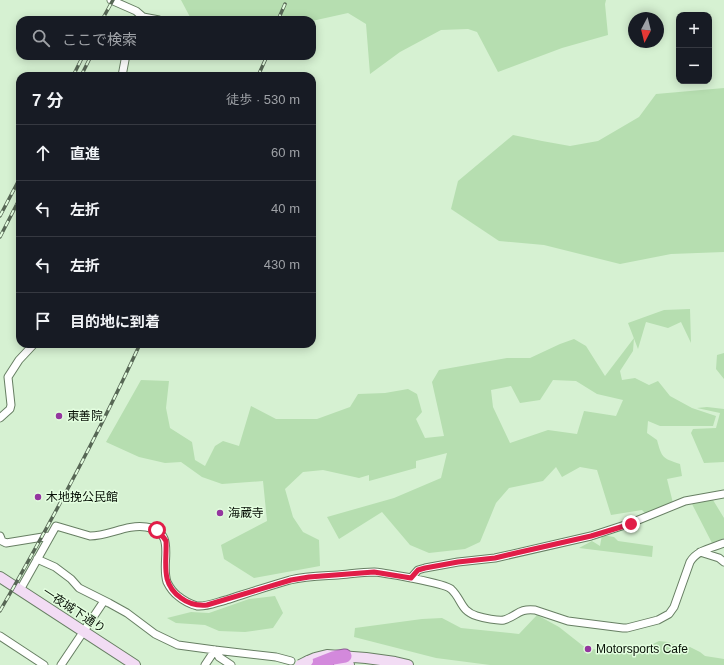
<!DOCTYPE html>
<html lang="ja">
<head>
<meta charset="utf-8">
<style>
  body { margin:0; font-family:Arial,"Noto Sans JP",sans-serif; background:#242831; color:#f1f3f6 }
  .controls { position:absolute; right:12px; top:12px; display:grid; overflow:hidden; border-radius:8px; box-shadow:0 2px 10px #0003 }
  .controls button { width:36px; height:36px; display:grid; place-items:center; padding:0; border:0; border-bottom:1px solid #363941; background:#171b24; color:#f1f3f6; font:20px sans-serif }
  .compass { position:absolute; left:628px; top:12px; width:36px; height:36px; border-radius:50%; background:#171b24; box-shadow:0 2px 10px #0003; rotate:187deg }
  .stop { position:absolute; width:12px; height:12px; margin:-9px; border:3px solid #e11d48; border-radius:50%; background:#fff }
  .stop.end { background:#e11d48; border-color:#fff; box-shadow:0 1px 4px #0008 }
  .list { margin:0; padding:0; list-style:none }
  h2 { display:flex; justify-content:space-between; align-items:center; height:52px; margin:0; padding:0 16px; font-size:17px }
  h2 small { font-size:13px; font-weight:400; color:#9ea1a6 }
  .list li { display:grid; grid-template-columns:26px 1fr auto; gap:12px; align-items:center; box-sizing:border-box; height:56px; padding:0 16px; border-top:1px solid #363941 }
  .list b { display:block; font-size:15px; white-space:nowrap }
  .list em { font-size:13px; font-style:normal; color:#9ea1a6 }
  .icon { flex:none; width:22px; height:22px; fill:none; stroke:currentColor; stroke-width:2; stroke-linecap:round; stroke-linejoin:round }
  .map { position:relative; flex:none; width:724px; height:665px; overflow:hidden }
  .search { position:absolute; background:#171b24; box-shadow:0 2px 10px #0003; left:16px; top:16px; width:300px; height:44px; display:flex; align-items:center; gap:10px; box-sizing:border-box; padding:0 14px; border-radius:12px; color:#9ea1a6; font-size:15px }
  .panel { position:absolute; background:#171b24; box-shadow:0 2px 10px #0003; left:16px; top:72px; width:300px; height:276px; border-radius:12px }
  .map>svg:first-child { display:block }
  .green { fill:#b6deb0; fill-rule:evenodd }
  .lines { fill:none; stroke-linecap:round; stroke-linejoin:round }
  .street-casing { stroke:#677f63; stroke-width:9 }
  .secondary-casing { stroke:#677f63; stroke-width:12 }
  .highway-casing { stroke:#8c5f91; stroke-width:15 }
  .street { stroke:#fff; stroke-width:7 }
  .secondary { stroke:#f2dcf4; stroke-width:10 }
  .highway { stroke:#d389dc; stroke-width:13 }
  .rail-casing { stroke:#576755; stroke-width:3.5 }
  .rail { stroke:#e3fedf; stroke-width:2; stroke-dasharray:6; stroke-linecap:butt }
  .secondary-bridge-casing { stroke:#677f63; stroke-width:12; stroke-linecap:butt }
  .secondary-bridge { stroke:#f2dcf4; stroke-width:10 }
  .route { stroke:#e11d48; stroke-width:5 }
  .poi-dot { fill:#94369f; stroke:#e3fedf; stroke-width:1.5 }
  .labels { text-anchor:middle; stroke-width:3; stroke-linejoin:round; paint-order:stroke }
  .poi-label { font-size:12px; fill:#071006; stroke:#e3fedf; text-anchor:start }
  .street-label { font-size:12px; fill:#071006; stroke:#e3fedf }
</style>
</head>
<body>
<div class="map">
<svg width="724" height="665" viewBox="0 0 724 665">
  <rect width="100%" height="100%" fill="#d6f1d2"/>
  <path class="green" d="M181,0H606L605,4L608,35L562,48L498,72L477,32L468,29L441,30L400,52L370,74L366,24L348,13L312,21L200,20L190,17Z
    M724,88V252L671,254L620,264L544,245L499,241L451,209L458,181L513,135L542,141L570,146L598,141L639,117L656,94Z
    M690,309L691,343L681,322L668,328L646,322L638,349L628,323L664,310Z
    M634,338L633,351L620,371L622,380L635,378L649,385L658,381L670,396L692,408L716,416L713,426H660L648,421L647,433L657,440C662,458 662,458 680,464L682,476L667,479L674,507L649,517L642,510L611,515L597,470L580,467L562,477L556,467L543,481L509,488L496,503L480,542L465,549L429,553L410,545L382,512L339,539L327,517L394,498L441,478L447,453L416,461V468L369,481V475L359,478L323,470L303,472L285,489L293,517L303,532L319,540L320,566L254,578L224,559L221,545L267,521L263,481L222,484L202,477L181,462L165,463L139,457L106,442L141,380L169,381L166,408L170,428L192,442L195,460L205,466L215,446L223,441L239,446L251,406L276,419H317L350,407L358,394L385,393L408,389L417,394L422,412L416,419L425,438L444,436L432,382L439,370L507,358H530L560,344L574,339L586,346L605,376ZM553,380L576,381L597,394L623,400L616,416L584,411L577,434L548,430L510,443L493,407L491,390L511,386L520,403L540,400Z
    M724,353V379L716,369L717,355Z
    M707,407L724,409V462L704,463L691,433L693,429L716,428L720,413L697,408Z
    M713,500L724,518V538L712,543L692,504Z
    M602,535L614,537L618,541L653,546L652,557L579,548L592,541L600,546Z
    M275,596L283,613L273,628L245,632L219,631L205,625L176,623L167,618L191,612L209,613L249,599Z
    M537,615L559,627L587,649L639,651L659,641L668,642L682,648L690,647L700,652L705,656L718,658L724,659V665H490L436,658L354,637L355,628L422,619L442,618L461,628L519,634Z"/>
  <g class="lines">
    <g class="street-casing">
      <path id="street" d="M111,0L136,11L143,17L159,20
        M122,76L125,60L126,56
        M0,418L10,409L11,405L8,377L19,360L34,344
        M0,536L2,541L6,543L49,536
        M700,552L719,558L724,562
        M37,559L55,567L71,579L79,588L109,603L127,613L155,634L178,645L215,650L276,657L291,661
        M411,578L418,570L425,568L458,562L495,558L591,536L631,523L685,501L724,494
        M20,590L56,526L90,536C109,536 127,524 146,527C178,532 160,561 167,582C170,588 174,593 178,596C184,601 190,604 197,606C207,607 217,602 226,600C248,593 269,586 290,580C306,576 322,576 338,575C350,574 362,572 374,572C385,573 444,583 451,589C462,599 460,611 477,616C483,618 498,621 504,620C517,616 519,608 535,610L568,621L623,628H627L658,620L669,614L674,607L690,562C697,550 712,548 724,543
        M0,636L44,665
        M61,665L104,601
        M205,665L215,650L219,657L231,665"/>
    </g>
    <g class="secondary-casing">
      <path id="secondary" d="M0,577L135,665
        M308,661L315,658L327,655L366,658L395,662L408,665
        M339,665L343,664L349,665"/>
    </g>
    <g class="highway-casing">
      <path id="highway" d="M315,665L333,658L345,656"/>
    </g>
    <use href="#street" class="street"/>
    <use href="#secondary" class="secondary"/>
    <use href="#highway" class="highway"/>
    <g class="rail-casing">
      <path id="rail" d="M102,20L113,0
        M278,20L285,4
        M73,76L83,56
        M81,76L91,56
        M258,76L267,56
        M0,216L20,178
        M0,237L20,198
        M0,611C50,524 98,435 140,344"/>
    </g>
    <use href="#rail" class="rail"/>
    <g class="secondary-bridge-casing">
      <path id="secondary-bridge" d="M300,665L308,661"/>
    </g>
    <use href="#secondary-bridge" class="secondary-bridge"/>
  </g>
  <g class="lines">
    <path class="route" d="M157,530L164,538L166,541C167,564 160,583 181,598C189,604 197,606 207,605L291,580L309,577L374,572L411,578L418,570L425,568L458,562L495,558L516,553L591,536L631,524"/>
  </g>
  <g class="poi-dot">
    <circle cx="59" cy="416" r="4"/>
    <circle cx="38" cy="497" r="4"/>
    <circle cx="220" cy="513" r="4"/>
    <circle cx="588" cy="649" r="4"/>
  </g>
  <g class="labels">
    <g class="poi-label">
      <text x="67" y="420">東善院</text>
      <text x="46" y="501">木地挽公民館</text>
      <text x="228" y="517">海蔵寺</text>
      <text x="596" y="653">Motorsports Cafe</text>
    </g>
    <g class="street-label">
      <text transform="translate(74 610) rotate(33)" y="4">一夜城下通り</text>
    </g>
  </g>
</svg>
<div class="controls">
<button>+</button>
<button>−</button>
</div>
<svg class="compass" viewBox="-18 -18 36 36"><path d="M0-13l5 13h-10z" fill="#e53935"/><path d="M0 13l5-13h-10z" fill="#9ea1a6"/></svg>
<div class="stop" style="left:157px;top:530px"></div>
<div class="stop end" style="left:631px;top:524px"></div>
<div class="search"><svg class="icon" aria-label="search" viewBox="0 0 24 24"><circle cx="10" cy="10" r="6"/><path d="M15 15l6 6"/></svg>ここで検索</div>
<section class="panel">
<h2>7 分<small>徒歩 · 530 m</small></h2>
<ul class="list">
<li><svg class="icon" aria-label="ahead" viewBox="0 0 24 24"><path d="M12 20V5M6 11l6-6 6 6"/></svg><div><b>直進</b></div><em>60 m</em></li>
<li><svg class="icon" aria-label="left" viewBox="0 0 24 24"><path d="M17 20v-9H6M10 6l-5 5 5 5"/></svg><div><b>左折</b></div><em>40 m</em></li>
<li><svg class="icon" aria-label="left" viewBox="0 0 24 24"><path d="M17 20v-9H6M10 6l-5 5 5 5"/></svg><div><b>左折</b></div><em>430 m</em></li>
<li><svg class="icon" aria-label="arrive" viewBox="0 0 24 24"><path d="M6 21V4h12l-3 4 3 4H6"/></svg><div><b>目的地に到着</b></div></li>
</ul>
</section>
</div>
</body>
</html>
